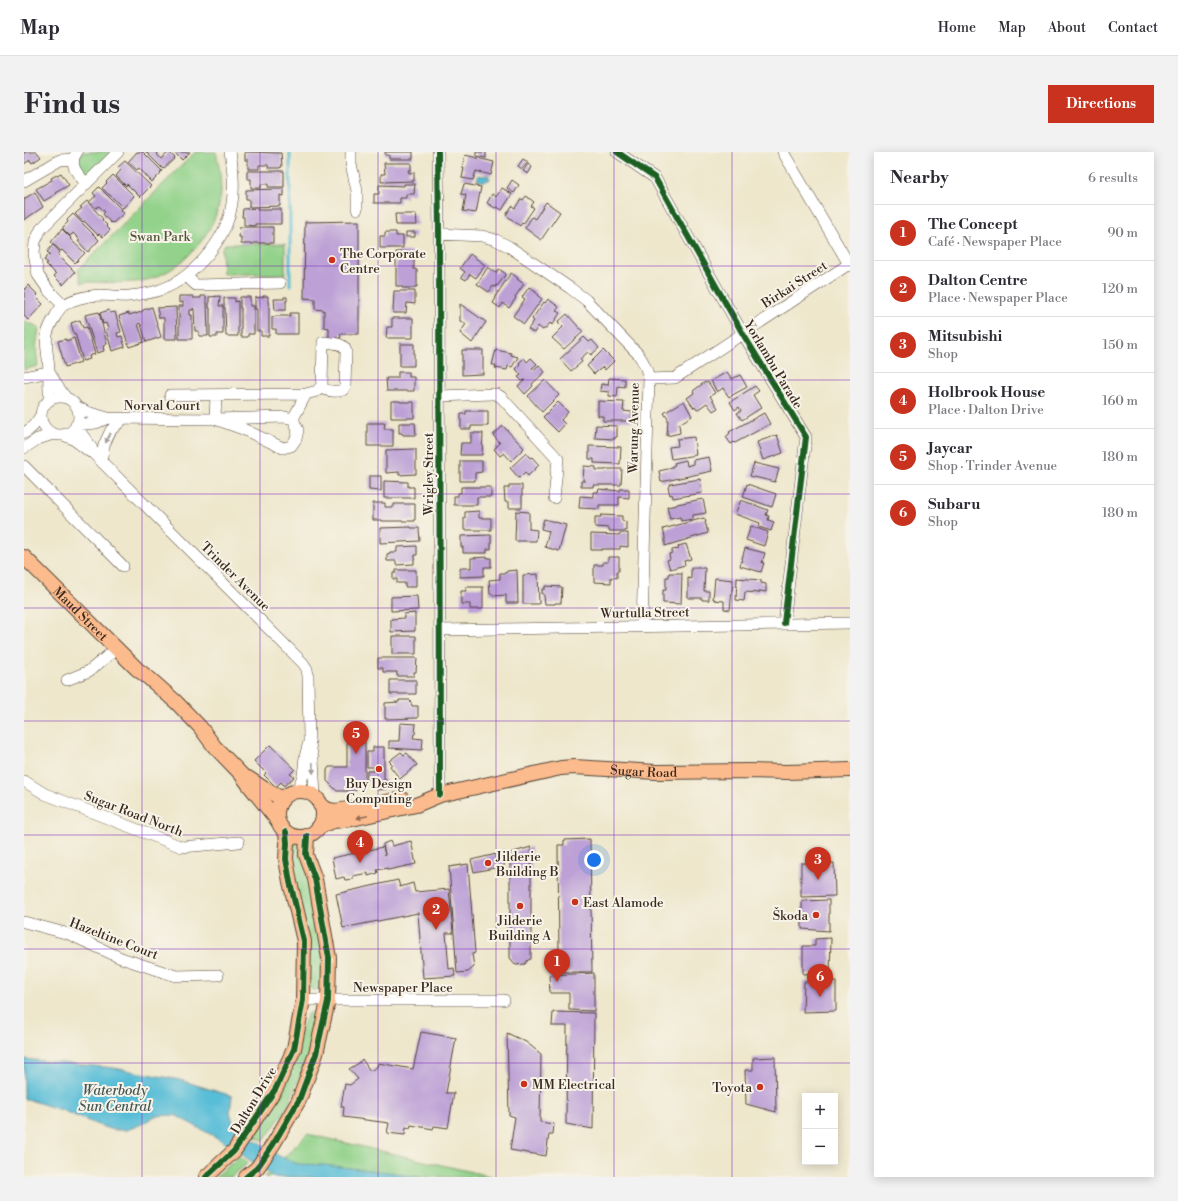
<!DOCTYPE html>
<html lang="en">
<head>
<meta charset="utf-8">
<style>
  body { margin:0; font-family:"Libre Bodoni",serif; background:#f2f2f3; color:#2b2b33 }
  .controls { position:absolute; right:12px; bottom:12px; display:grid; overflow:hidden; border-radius:0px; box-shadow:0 2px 10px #0003 }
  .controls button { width:36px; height:36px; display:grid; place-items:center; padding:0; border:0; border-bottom:1px solid #e1e1e2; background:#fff; color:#2b2b33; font:20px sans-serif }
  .you { position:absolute; left:570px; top:708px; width:14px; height:14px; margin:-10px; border:3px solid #fff; border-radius:50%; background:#1a73e8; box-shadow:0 0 0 6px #1a73e833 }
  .badge { display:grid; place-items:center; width:26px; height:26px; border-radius:50%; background:#c8321e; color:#fff; font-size:13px; font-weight:700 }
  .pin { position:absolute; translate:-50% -33px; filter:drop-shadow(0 1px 2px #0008) }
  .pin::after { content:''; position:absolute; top:21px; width:14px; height:12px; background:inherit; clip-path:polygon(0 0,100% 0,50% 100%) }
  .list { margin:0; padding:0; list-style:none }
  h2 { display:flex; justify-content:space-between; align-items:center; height:52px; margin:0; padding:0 16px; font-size:17px }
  h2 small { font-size:13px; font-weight:400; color:#7c7c81 }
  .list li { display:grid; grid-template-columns:26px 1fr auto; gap:12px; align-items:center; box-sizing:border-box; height:56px; padding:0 16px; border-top:1px solid #e1e1e2 }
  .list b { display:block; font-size:15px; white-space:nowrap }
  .list p { margin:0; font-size:13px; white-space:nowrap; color:#7c7c81 }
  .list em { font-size:13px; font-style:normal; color:#7c7c81 }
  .map { position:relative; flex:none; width:826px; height:1025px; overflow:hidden; border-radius:0px }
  header { display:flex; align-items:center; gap:24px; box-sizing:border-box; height:56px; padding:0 20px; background:#fff; border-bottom:1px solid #e1e1e2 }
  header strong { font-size:19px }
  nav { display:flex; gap:22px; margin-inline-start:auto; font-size:14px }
  .intro { display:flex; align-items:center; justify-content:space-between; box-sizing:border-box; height:96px; padding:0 24px }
  h1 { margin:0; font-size:28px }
  .button { padding:10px 18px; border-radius:0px; background:#c8321e; color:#fff; font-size:14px; font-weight:700 }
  main { display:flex; gap:24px; padding:0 24px }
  aside { flex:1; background:#fff; border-radius:0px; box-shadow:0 2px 10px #0003 }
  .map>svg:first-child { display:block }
  .green { fill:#92d28a; stroke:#667e54 }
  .water { fill:#59bdd7; stroke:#4a747a }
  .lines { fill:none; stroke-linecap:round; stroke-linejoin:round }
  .stream { stroke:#59bdd7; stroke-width:3 }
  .building { fill:#bca0d6 }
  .minor-casing { stroke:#564638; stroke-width:12 }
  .major-casing { stroke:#564638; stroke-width:16 }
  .minor { stroke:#fff; stroke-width:11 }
  .major { stroke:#fbbb8d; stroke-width:14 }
  .cycleway-casing { stroke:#f7f3e8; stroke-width:8 }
  .cycleway { stroke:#1b5e20; stroke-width:6 }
  .oneway { fill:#a79f9a }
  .oneway2 { fill:#916b50 }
  .grid { fill:none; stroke:#7b2cbf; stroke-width:1; stroke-opacity:0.55 }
  .poi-dot { fill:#c8321e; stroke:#f7f3e8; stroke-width:1.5 }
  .labels { text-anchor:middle; stroke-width:4; stroke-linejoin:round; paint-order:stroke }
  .park-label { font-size:13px; fill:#515439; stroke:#f7f3e8 }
  .poi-label { font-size:13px; fill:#3b2a1e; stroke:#f7f3e8; text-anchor:start }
  .street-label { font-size:13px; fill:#3b2a1e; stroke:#f7f3e8 }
  .water-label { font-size:14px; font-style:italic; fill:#445656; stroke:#f7f3e8 }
</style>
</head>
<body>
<header>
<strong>Map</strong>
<nav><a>Home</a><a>Map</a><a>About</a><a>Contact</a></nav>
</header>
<div class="intro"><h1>Find us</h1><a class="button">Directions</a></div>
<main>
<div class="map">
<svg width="826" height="1025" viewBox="0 0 826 1025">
  <rect width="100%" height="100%" fill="#f7f3e8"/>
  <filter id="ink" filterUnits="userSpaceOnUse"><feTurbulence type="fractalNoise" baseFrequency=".025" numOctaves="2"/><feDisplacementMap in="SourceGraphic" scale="8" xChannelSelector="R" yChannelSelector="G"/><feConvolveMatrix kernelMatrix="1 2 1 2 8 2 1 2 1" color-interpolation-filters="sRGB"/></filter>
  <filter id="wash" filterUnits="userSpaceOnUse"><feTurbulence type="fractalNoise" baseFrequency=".012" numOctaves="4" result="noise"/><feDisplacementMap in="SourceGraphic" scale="16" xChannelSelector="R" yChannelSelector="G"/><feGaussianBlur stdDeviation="0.9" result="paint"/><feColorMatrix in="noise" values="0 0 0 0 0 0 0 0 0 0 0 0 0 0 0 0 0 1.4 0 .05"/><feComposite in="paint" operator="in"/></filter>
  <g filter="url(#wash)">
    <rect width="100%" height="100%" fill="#eee7cc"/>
    <path class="green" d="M58,0H88L66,22C61,23 58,21 55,18L54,5Z
      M171,0H192C195,12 197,26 197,39C195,79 157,122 118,129C100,132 81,130 63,130L57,131L54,118Z
      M201,92H261V122H199L198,97Z
      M0,169L15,175L12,196L14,214L0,218Z
      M273,690L277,692L287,728L299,803L298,834C294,838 290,840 285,835L268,710L269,692Z
      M288,860C290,861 292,862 293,864C296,873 270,942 264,953C257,965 248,977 240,989L229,983L284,862Z
      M283,982L470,1025H241Z
      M215,1005L224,1011L207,1025H191Z"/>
    <path class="water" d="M455,23L458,24L464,23L466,27C462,30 456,30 453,27Z
      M0,907L90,916L156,928L208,944L206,960L210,974L255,1004L274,1012L299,1013L363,1020L396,1025H250L197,988L151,963L131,964L118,972L103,978H90L74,973L40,959L3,947H0Z"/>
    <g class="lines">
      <path class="stream" d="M266,0V133"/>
    </g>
    <g id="blocks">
      <path class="building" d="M0,0H13L17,5L8,11L6,8L0,12Z
        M113,0H119L138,19L136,20L137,21L128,30L115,16L113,18L104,10Z
        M122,0H135L133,2L137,7L145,0L151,6L139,17Z
        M150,0H166L158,8Z
        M221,0L257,1L258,15H256V16H244V13H235V17H224V8H221Z
        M361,0H389V7H365V3H361Z
        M452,0H462V6L452,4Z
        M441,3L470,10L467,23L452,19L449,28L438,26L440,16H438Z
        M499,7L504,10L498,17L494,14Z
        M101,9L127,34L116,45L103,32L102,34L92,24L97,18L94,15Z
        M360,11H387V18H384L385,21L390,20V29L357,30V22H361Z
        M504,12L508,15L504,22L499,19Z
        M223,19H260V35H244V32H237V36H227V27H223Z
        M37,21L45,33L31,41L32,42L20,49L12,37L28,28L27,26Z
        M89,23L110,44L99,56L86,43H85L78,36L83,31L82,30Z
        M488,28L495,33L490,41L483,36Z
        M380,32H391L390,42H382V46H376V51H350V42H355V33L380,34Z
        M440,32L457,35L452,61L439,59L442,43L437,42Z
        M75,35L97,57L96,58L100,61L89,71L88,70L87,71L79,62L81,60L75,54L72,56L65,50L72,44L69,41Z
        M478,36L488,42L478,58L473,55L471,56L463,51L468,42L472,45Z
        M252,37H260V44L256,43V54L225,55V47H222V38Z
        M11,40L19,55L0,68V47Z
        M502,44L510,50L507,54L510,56L499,72L498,71L496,74L482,63L488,54L491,56L497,47L499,48Z
        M63,49L79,67L78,68L83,73L82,74L86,78L79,85L75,82L74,83L60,69L59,70L51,62L58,56L56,55Z
        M522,50L536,60L517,88L501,76L508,65L511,67Z
        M234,56L233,58H247V57H257V72H231V74L220,73V65H218L219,57Z
        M49,62L75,88L64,100L54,89L56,88L49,81L46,84L39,77V75L44,70L43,68Z
        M371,62H392L393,73H372Z
        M335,69V182H316L317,186H305V176L300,175V158L291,157V147L280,146L281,70Z
        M216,75H249V91H229V92H217V85H215Z
        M38,77L47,86L46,87L61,101L51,111L38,98L37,99L27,90Z
        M361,80H372V84H379V96H356V84H361Z
        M382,80H391V85H382Z
        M29,93L36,100L34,103L51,120L39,133L38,130L37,131L30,124L32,122L22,112L24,111L20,108L26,102L23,100Z
        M372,100H390V117L393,118V135L391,134V136H378V134H372Z
        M446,102L461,113L452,126L446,122L442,128L437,125L441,120L436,116Z
        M464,115L472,121L475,117L482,122L473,134L472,133L471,135L469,134L465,140L453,132Z
        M487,121L494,126L493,127L500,132L491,145L492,146L485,156L479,151L476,156L469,151L472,146L471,145Z
        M4,133L13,142L12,143L14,145L13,146L19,152L4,168L0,164V138Z
        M505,135L512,139L511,140L515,143L514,144L518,147L500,172L489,164L501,147L498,145Z
        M370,139H391V152L383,151L382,161H369Z
        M155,144H169V146H177V144H182V151H183L184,184H175V179H171L170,157L169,156V158H166V163H168V187H155V154H159V150L155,151Z
        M196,144L195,154H199V182H193V185H186V156H185V145Z
        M239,144H244V151H245V184H237V179H233V157H231V146L239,145Z
        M216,145H226V154H230V182H224V185H217V156H216Z
        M260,145H263V149H262V158H251L250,147H260Z
        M200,146H211V150L214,149V184H202L201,156H200Z
        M524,147L535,155L532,159L536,161L528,173L526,171L522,176H521L519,178L514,174L510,181L504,177L510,169L508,167L520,150L521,151Z
        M436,152L462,170L448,191L436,181L442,172L436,169Z
        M128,155L137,185L122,190L117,172L115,171L114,172L120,190L105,195L95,164L105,161V163L112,161V162L119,159V158Z
        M152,155L153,187H140V166H135L133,156Z
        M85,158L86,161L91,160L97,180L93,181L94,185L98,184L101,195L88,199L82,178L84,177L82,171L79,172L76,161Z
        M75,160L83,192L79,194L80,199L73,201L61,163Z
        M266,161H274V182H252V177H248V165H251V164H266Z
        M543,162L559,180L540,197L528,186L539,175L534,170Z
        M368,166H389V186H362L363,175H368Z
        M56,168L59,176L63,175L71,202L65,204L66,207L59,209L51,181L50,182L47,171Z
        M560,185L565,190L568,188L575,196L567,203L564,200L556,207L558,210L547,219L536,207Z
        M50,186L57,210L41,215L34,189L42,187V189Z
        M376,192H390V214H376Z
        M438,198H459V222L438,223Z
        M472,198L487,201V203L494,205L488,215L484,214L483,218L471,216L472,213H468Z
        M579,198L590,209L581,218L579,215L570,222L563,214Z
        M500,206L503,210L507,206L513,212L508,216L509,218L515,213L521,220L508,232L509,234L501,242L494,234L501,228L498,229L494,225L497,223L492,217L496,213L495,211Z
        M374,220H385V225H390V239H363L362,226H374Z
        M703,220L708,227L716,223L723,235L705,245L699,236L693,240L687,229Z
        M585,226L601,227V235L594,234L593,245L585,244V240L576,239L577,232L584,233Z
        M521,228L535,243L518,260L504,244Z
        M681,230L682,231L684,230L691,241L686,244L694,256L689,259L683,251L673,258L671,255L670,256L663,246L670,241L669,239Z
        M731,234L735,239L729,243L737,256L718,268L713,261L717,259L715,255L711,258L706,250Z
        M367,249H376V250H390V266H367Z
        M574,249L600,250L599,259L608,260V269H579V264H574Z
        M660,249L668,264L655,272L656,281L643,284L644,267L640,261Z
        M534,250L544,260L537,268L541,272L534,280L519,265Z
        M442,259H464V274H447V277H437V262H442Z
        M740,261L746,272L711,291L710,290L707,292L702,285L706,281L705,280Z
        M343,271H361L360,277H369V294H343Z
        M375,271H391L392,283H379L378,281H375Z
        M572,273L593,274V285H591V287L571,286Z
        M479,274L500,296L487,309L480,301L476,304L470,297L476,291L469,283Z
        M447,281H459L458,303H436L437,291H447Z
        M753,283L759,301L739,308L733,290Z
        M670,285L672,303L647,307L645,295L654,294L653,287Z
        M565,294L597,295L596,312L570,311V307H565Z
        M392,297V322L375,323V320L362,321V298Z
        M502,301L506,306L508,305L515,313L504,324L501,320L495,326L486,316Z
        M685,305L688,319L637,330L635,319L648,316V314L651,313L650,311L662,308L663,314L669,312V308Z
        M436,309H458V320L451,321V329H436Z
        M730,311L755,317L751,330L726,324Z
        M560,314L572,315V318H582V317H598L597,333H569V335H557V329H561V328H559Z
        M345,324H357V339L345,338Z
        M676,327L678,341L649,346L648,342L646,343L644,335L646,333V332Z
        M360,329L384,330V335H390V346H360Z
        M723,332L752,342L748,355L719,345Z
        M485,333H498V356H485V350H481L480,336H485Z
        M437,335H467V345H453V353H430V344H434V341H437Z
        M575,337L596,339V337H605V346L595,345V353H575V357L555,356L556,344L569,345V340H574Z
        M679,347L682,361L669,363V367L657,369L656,365L646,367L643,355L653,353V352Z
        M717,348L744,358L742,363L745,364L744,368L750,370L747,379L735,375L736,371L711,362Z
        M349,351H361V355H370V352H391V369H358V368H349Z
        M455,359V366H467V378H440V366H441V360Z
        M492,359L505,360V377L513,378L512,389H491Z
        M577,363L598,364V369L602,370V379H585V376L571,375V365H577Z
        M680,366V367H681L682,370H681L684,381L641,394V385L639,377Z
        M520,367L542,373L535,399L521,395L525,379L517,377Z
        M727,374L744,380L740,394L722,388Z
        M387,375V376H395L396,389L356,391V376Z
        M596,381H604V395L596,394V397H578V398H567V382L595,383Z
        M467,383V397H463V401H439V395H437V384Z
        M662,392L667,407L660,409L661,413L646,417L643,408L646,407L645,402L648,401V398L655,397L654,394Z
        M393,394V403H391V406H390V412L372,413V409H363V402L366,401V400H373V395Z
        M721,396L741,401L738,411H740L737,420L716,414Z
        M464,405V406H467V415H460V424L436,425V416H447V406Z
        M584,405H595V419H593V426L587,425V431L570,430V413H579V410H584Z
        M667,416H681L680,439H685V448H678V446H664V426L667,427Z
        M372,418H392V435H381V431H373V427H369V421H372Z
        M493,418L494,451H482V443L469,444V442H466L465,428L476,427V421H482L483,419Z
        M645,421H658L657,452L639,451V438H642V425H645Z
        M514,422L515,452H499V423Z
        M691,426L709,428L706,458L700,457V449L690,448L691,447H689Z
        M713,426L737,428V431L742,432V440L736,439L735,441L721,440L720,449L712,448Z
        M521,434L538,435L537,451H531V452H521L520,444V442H518V437H521Z
        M442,435H459V457H446V452H437V439H442Z
        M393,444L394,458L367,459V445Z
        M391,461V479L367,480V467L380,466V462Z
        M368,484H392V502H368Z
        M354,506H393L392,520H390V524H373V520H359V516H354Z
        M366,528H392V542H366Z
        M375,548H386L388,554H394V566L361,567V551L375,550Z
        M376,571L392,572L391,582H390L389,586L399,587L398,598L365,596V589H375Z
        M323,589H341V629L331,639H313L303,629V618L305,615H323Z
        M246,593L271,617L266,622L270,625L260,634L257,630L252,635L240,623L242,621L230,609Z
        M349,595H360V628H362V637L353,638V629H343V619H350V615H343V600H349Z
        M377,600L380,603L383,601L393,613L376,627L366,614L368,612L365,609Z
        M566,687L568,820H529V807H535L534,693H540V688Z
        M366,689L368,694L387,689L392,712L364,718V716L353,718L354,721L344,724V721L329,724V727L321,728L320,725L312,727L308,706L359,695L361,703L359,692Z
        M507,695V807L504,808L501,812L492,813L486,806V701Z
        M481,700L480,714L450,720L447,708Z
        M777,711H810L811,744L777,745Z
        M444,712L451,801L448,802L450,815L444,820L433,821L425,715Z
        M374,728L376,735L389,731L391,740L425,737L429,781H422L425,817L430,816L431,824L399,826L394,761L319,776L312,742Z
        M805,748V779L778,777V749Z
        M807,786L806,821L779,822V794H791V787Z
        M570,821V859L545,858V841H526L525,823Z
        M812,829V859L779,860L780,830Z
        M529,860L570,861L569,977L542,972L543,874H528Z
        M397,880L432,886L422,941H430L424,976L410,974L409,977L387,973L386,976L382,975L381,983L363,981L365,971L319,965L320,955H317L321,932L326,933L334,927L325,917L335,911L338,907L346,919L353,915L354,911L389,917Z
        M483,881L502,890L517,902L516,970L530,972L529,982H525L522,1004L486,998L491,965L485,963Z
        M751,905L752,960L722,952L721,918H729V906Z"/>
    </g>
  </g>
  <g filter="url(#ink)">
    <use href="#blocks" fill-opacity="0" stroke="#564638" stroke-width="1"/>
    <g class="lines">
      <g class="minor-casing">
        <path id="minor" d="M53,0C44,12 53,22 62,31
          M327,0V12L333,39V57
          M414,0L415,82L416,643
          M593,0L631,26L719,182L782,285L760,471
          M759,0L826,114
          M0,29L36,8L49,7
          M415,82L458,84L472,88L484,94L546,136L562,148L614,202C620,210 623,217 625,227L618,474
          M162,124L172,133L256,131
          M39,153L25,139L14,123L10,102L11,90L17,77L94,0
          M25,220L34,235L42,246
          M0,225L25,220
          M625,227L651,226L825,112
          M146,243L282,242
          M415,244L468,242H472L477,245L534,307L530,346
          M17 264a19 19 0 1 1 38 0a19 19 0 1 1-38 0Z
          M26,248C24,238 25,230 25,221C25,198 16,187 31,165C33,161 36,155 40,153C50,146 63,144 75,143C85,143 95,145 105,144C113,143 121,142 129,140C166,131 203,89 208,51C211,34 209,17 206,0
          M52,254L63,260L84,266L191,267L261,265L269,267L274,278L272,287L267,294L259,296L219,277L191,267L192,243
          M269,267L282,242L293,239L298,233L299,190C307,191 321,190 322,200L321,235L319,238C311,241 304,239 297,236
          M52,273L72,271L84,266
          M52,274L67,295L70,302L279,511L283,517L284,524L285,588L289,607L291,645
          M0,281C8,277 13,270 17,263
          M39,283L49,287L66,300
          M0,296L14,287L29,282
          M77,309L80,293L87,278L99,267
          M0,314L99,414
          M416,478L826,471
          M43,528L65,519L92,497
          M0,629L21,642L158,695L215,690
          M271,640L276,632L279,624L281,605L285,590
          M0,770L45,782L97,806L152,824L194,823
          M279,848H480"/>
      </g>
      <g class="major-casing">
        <g id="major">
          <path id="s1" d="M0,405L113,517L126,527L152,550L176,575L190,594L217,622L225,633L253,668"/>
          <path d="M224,626L242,638L259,647"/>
          <circle cx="276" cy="662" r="23"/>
          <path d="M296,653L305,658L312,659L378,647"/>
          <path id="s2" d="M294,676L301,672L310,669L328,667L346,663L392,653L416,643L537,616L550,615L632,620L725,619L763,620L826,618"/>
          <path d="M182,1025L210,999L252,936L270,897L279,848L280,789L266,730L262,707L263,691L262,680"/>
          <path d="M222,1025L233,1016L250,991L275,948L292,902L304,849L305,806L291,727L282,703L283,684"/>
        </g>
      </g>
      <use href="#minor" class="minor"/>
      <use href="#major" class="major"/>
      <g class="cycleway-casing">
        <path id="cycleway" d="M414,0L415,82L416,643
          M593,0L631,26L719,182L782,285L760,471
          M182,1025L210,999L252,936L270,897L279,848L280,789L266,730L262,707L263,691L262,680
          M222,1025L233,1016L250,991L275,948L292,902L304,849L305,806L291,727L282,703L283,684"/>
      </g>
      <use href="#cycleway" class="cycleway"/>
    </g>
    <defs><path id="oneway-solid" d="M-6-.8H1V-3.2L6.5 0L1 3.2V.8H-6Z"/></defs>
    <g class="oneway">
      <use href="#oneway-solid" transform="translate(84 286) rotate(116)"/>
      <use href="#oneway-solid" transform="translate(289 616) rotate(88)"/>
    </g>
    <use class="oneway2" href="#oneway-solid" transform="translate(338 665) rotate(168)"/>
  </g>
  <path class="grid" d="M118,0V1025M236,0V1025M354,0V1025M472,0V1025M590,0V1025M708,0V1025M0,114H826M0,228H826M0,342H826M0,456H826M0,569H826M0,683H826M0,797H826M0,911H826"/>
  <g class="poi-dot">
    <circle cx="308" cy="108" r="4"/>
    <circle cx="355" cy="617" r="4"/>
    <circle cx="464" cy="711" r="4"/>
    <circle cx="551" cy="750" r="4"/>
    <circle cx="496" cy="754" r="4"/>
    <circle cx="792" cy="763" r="4"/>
    <circle cx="500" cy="932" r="4"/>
    <circle cx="736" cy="935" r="4"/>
  </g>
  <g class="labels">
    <g class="park-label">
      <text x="136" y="89">Swan Park</text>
    </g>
    <g class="poi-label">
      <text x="316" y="106">The Corporate<tspan x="316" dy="15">Centre</tspan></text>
      <text x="355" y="636" text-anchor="middle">Buy Design<tspan x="355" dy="15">Computing</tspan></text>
      <text x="472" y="709">Jilderie<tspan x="472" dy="15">Building B</tspan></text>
      <text x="559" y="755">East Alamode</text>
      <text x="784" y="768" text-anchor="end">Škoda</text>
      <text x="496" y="773" text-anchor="middle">Jilderie<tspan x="496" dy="15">Building A</tspan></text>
      <text x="508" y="937">MM Electrical</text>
      <text x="728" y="940" text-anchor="end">Toyota</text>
    </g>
    <g class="street-label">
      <text transform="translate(770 132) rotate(-33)" y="5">Birkai Street</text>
      <text transform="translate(750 212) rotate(59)" y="5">Yorlambu Parade</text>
      <text x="138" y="258">Norval Court</text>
      <text transform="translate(609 276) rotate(-89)" y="5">Warung Avenue</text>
      <text transform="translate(404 322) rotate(-90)" y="5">Wrigley Street</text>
      <text transform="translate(212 424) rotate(45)" y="5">Trinder Avenue</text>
      <text transform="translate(621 460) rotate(-1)" y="5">Wurtulla Street</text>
      <text dy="5" stroke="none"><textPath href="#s1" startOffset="80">Maud Street</textPath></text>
      <text dy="5" stroke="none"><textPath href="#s2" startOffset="334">Sugar Road</textPath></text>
      <text transform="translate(110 661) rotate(21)" y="5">Sugar Road North</text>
      <text transform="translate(90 786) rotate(21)" y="5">Hazeltine Court</text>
      <text x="379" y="840">Newspaper Place</text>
      <text transform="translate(229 948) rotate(-59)" y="5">Dalton Drive</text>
    </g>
    <g class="water-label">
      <text x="91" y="943">Waterbody<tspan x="91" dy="16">Sun Central</tspan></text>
    </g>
  </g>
</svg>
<div class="controls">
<button>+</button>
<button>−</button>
</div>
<div class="you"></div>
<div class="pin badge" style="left:533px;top:830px">1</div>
<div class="pin badge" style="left:412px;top:778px">2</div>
<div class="pin badge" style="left:794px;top:728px">3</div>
<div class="pin badge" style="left:336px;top:711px">4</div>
<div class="pin badge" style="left:332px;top:602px">5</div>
<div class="pin badge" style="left:796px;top:845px">6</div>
</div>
<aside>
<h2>Nearby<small>6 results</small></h2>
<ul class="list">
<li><span class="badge">1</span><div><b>The Concept</b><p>Café · Newspaper Place</p></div><em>90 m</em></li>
<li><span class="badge">2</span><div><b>Dalton Centre</b><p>Place · Newspaper Place</p></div><em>120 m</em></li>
<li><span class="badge">3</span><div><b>Mitsubishi</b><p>Shop</p></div><em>150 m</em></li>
<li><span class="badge">4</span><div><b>Holbrook House</b><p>Place · Dalton Drive</p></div><em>160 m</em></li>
<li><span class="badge">5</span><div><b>Jaycar</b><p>Shop · Trinder Avenue</p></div><em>180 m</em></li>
<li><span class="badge">6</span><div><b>Subaru</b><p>Shop</p></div><em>180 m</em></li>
</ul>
</aside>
</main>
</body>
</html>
